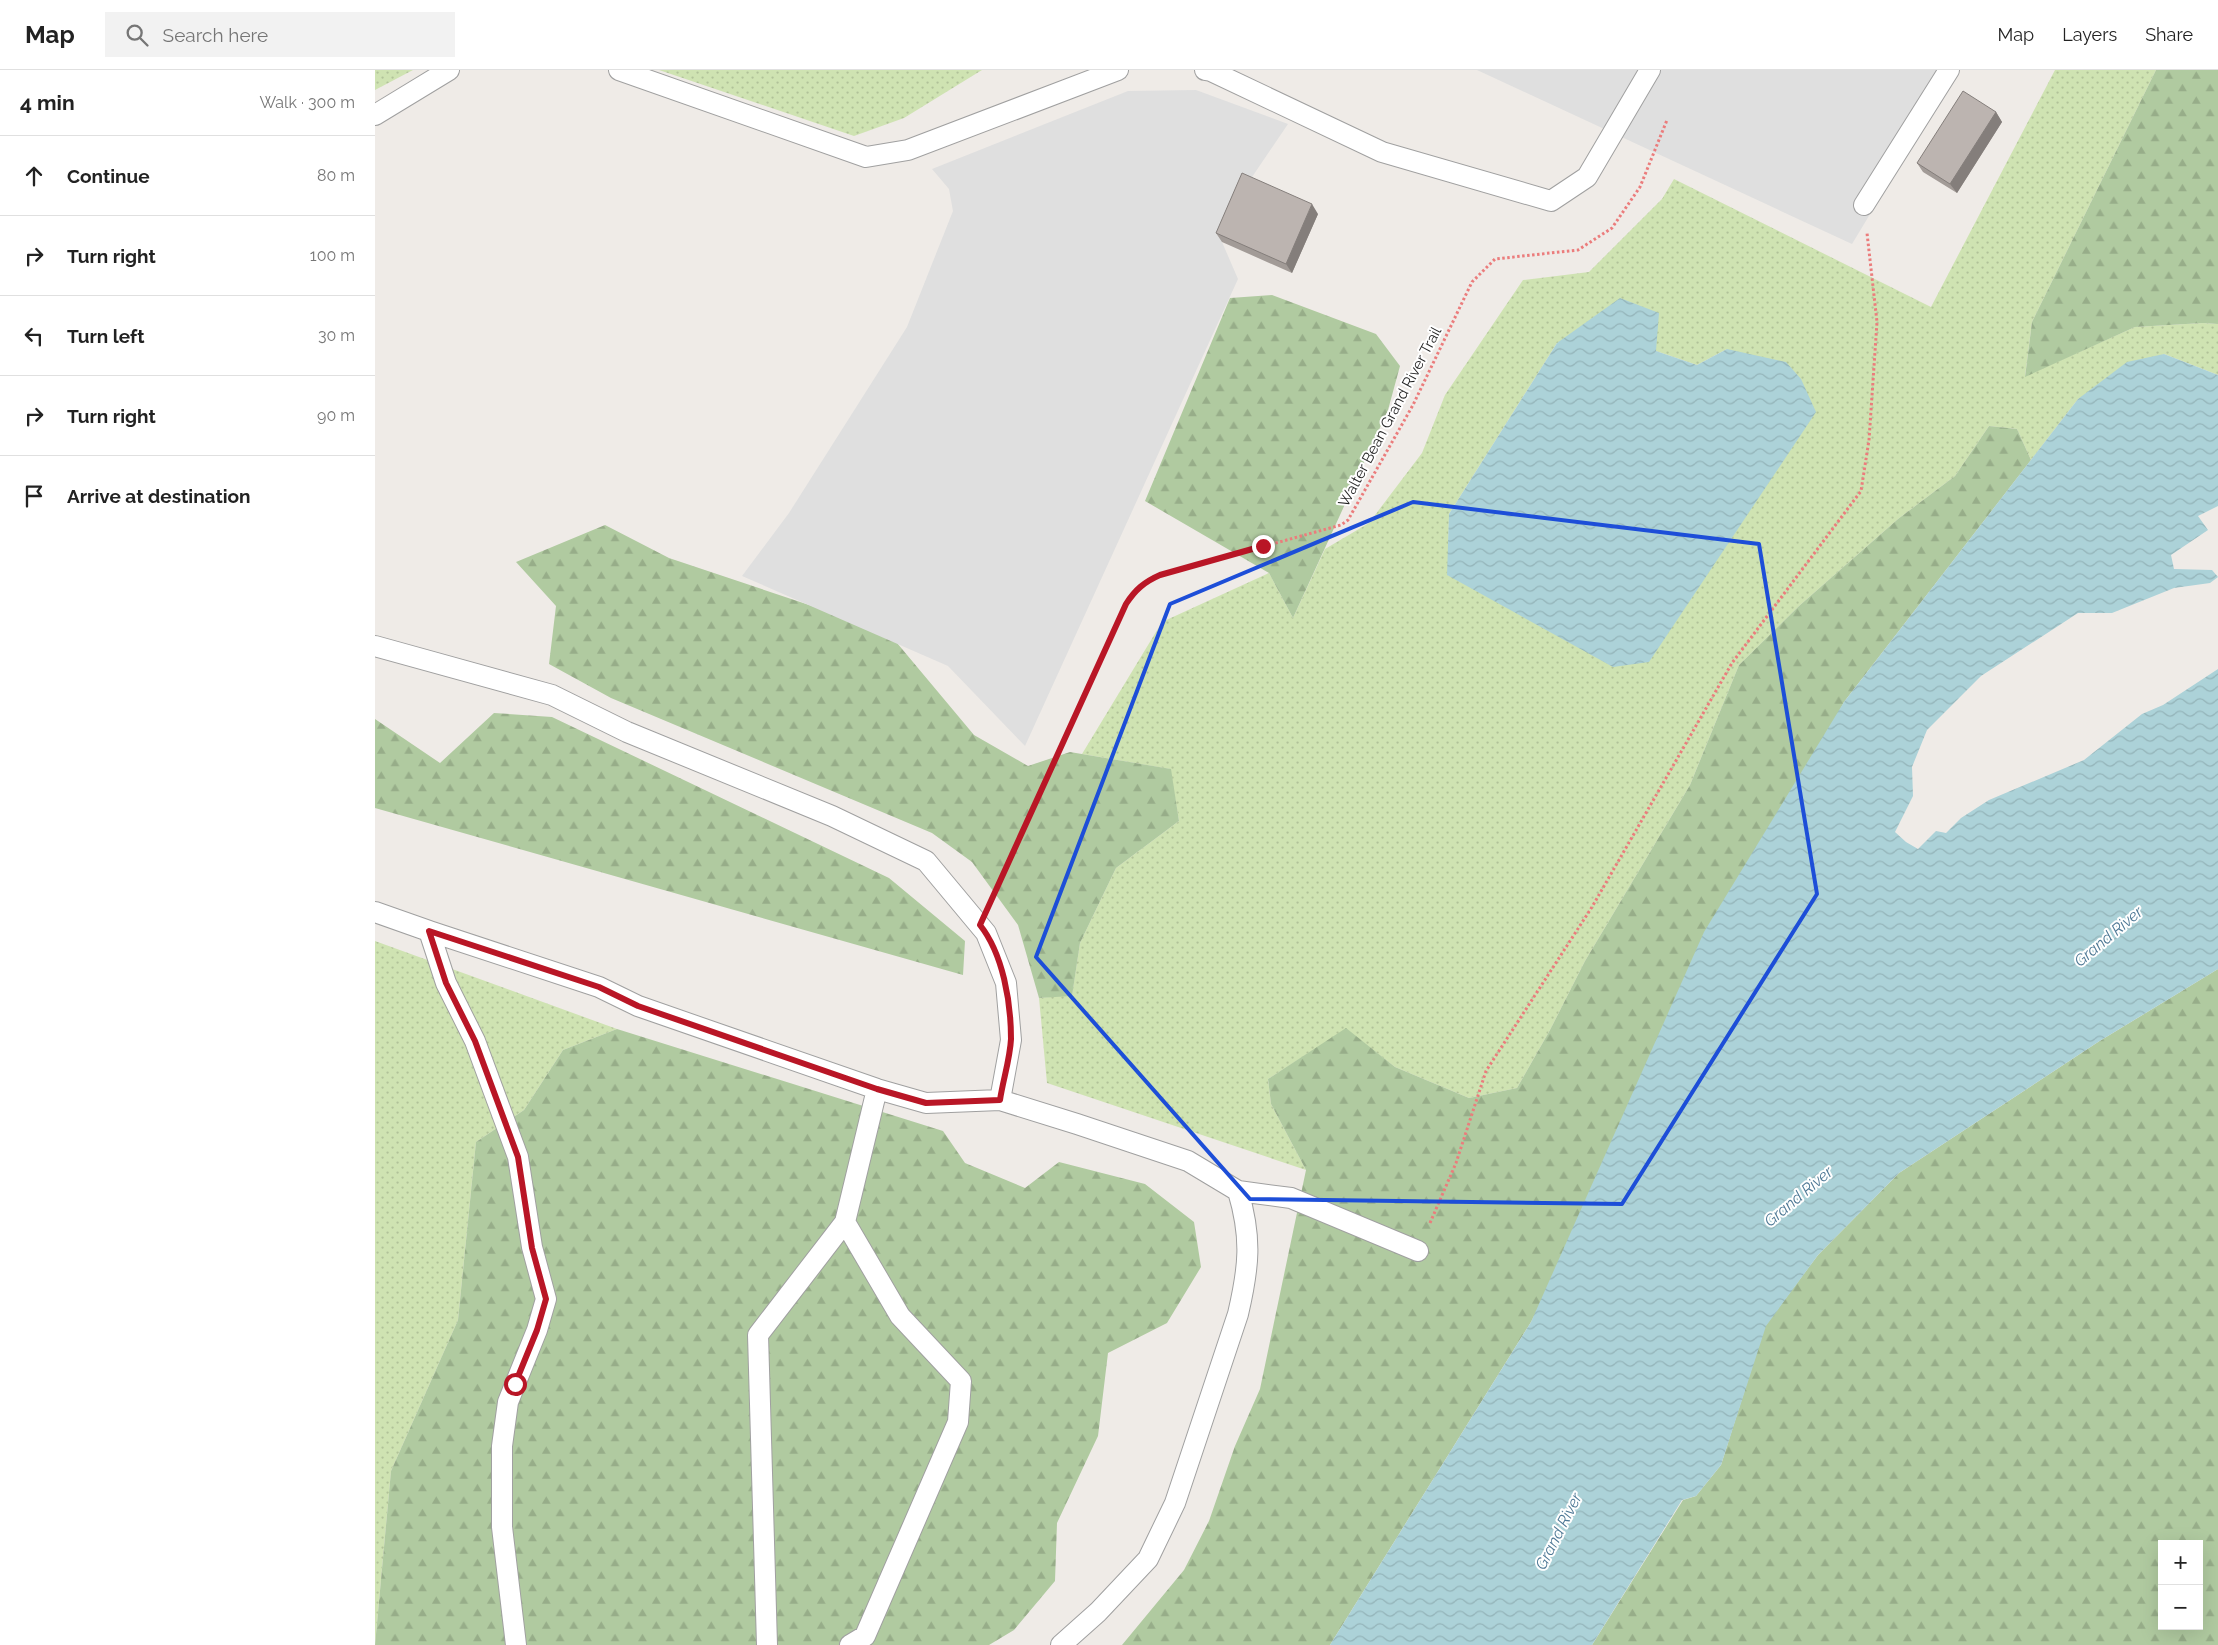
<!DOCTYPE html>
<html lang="en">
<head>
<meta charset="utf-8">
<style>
  body { margin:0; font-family:Raleway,sans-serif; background:#f2f2f2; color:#222 }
  .controls { position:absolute; right:15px; bottom:15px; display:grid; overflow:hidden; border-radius:0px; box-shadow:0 5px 20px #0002 }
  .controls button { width:45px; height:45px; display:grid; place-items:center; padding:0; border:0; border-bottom:1px solid #e0e0e0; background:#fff; color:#222; font:25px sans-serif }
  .stop { position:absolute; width:15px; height:15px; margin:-11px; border:4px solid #b91626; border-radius:50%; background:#fff }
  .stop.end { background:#b91626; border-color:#fff; box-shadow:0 1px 5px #0008 }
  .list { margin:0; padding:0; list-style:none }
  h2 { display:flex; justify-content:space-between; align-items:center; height:65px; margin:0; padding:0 20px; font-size:21px }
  h2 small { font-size:16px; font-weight:400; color:#767676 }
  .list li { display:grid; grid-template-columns:32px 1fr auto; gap:15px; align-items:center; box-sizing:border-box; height:80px; padding:0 20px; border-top:1px solid #e0e0e0 }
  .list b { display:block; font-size:19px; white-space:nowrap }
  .list em { font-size:16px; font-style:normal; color:#767676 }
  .icon { flex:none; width:28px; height:28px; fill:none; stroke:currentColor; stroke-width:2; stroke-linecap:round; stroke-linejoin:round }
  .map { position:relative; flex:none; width:1843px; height:1575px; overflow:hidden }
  header { display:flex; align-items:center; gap:30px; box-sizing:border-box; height:70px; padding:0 25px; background:#fff; border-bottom:1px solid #e0e0e0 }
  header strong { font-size:24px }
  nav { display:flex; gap:28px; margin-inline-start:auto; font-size:18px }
  .search { width:350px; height:45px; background:#f2f2f2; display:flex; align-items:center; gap:12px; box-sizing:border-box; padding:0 18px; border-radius:0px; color:#767676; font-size:19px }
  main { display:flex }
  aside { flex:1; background:#fff }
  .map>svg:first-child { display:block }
  .grass { fill:url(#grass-dots); fill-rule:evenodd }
  .forest { fill:url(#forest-firs); fill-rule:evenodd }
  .parking { fill:#dfdfdf }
  .water { fill:url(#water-waves) }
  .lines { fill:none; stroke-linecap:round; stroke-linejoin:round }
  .lane-casing { stroke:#a0a0a0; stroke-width:22 }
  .path { stroke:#eb7c7c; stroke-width:3; stroke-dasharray:2.5 2.5; stroke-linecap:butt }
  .lane { stroke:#fff; stroke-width:20 }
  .wall { fill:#a29b97 }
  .shaded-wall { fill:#847e7b }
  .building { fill:#bcb4b0; stroke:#847e7b }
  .route { stroke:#b91626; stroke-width:6 }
  .marked { fill:none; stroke:#1d4ed8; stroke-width:4; stroke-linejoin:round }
  .labels { text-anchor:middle; stroke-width:4; stroke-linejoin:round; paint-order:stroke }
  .street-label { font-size:15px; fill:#1f1f1f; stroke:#fff }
  .water-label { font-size:16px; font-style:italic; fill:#4f7996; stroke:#fff }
</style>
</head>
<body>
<header>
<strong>Map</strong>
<div class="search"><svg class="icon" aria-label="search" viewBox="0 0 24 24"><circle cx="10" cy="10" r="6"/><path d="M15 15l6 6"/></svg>Search here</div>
<nav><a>Map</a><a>Layers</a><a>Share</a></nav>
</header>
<main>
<aside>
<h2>4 min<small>Walk · 300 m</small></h2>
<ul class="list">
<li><svg class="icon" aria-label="ahead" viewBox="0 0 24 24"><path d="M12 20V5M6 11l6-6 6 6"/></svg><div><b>Continue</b></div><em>80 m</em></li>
<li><svg class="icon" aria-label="right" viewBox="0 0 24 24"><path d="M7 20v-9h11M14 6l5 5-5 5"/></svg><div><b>Turn right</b></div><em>100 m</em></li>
<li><svg class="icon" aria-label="left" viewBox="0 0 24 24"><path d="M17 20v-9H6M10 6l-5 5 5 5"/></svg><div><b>Turn left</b></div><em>30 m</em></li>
<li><svg class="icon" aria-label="right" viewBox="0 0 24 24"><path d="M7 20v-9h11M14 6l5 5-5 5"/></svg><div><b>Turn right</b></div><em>90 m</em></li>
<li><svg class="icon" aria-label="arrive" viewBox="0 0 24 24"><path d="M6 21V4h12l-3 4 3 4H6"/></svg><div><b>Arrive at destination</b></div></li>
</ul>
</aside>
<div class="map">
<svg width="1843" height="1575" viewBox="0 0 1843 1575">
  <defs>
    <pattern id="grass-dots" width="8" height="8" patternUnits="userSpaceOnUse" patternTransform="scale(1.25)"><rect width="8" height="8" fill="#cfe3b2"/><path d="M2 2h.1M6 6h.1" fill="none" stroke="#b1c299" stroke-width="1.8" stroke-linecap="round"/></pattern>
    <pattern id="forest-firs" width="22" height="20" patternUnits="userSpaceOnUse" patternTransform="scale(1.25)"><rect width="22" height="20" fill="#b0caa0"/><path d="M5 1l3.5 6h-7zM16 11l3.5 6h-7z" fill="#97ad89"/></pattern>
    <pattern id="water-waves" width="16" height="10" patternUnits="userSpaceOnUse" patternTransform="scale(1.25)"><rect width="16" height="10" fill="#acd2d8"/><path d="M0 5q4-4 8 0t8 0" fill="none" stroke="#94b4b9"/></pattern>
  </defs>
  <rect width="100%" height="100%" fill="#efebe7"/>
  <path class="grass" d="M0,0H38L0,20Z
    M284,0H607L529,48L479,66Z
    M1680,0H1781L1657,252L1650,306L1760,257L1828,253L1843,254V305L1789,284L1703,329L1656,390L1642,359L1614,356L1580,406L1523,449L1424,536L1364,595L1315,715L1210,891L1175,960L1142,1018L1094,1028L1020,997L971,959L893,1009L896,1034L931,1100L672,1013L664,928L697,925L705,873L741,798L804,751L795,699L707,684L787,552L894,503L918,548L950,479L994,453L1047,383L1070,325L1148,210L1214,202L1287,129L1299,109L1556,237ZM1182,273L1281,281L1322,295L1352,279L1073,506L1074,444Z
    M0,871L242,959L188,980L149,1040L101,1072L83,1250L16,1401L0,1575Z"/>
  <path class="forest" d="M1781,0H1843V254L1828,253L1760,257L1650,307L1657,252Z
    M897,225L1001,264L1025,296L1013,340L918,548L894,503L770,431L855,228Z
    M1614,356L1642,359L1656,390L1469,632L1156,1252L955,1575H747L809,1500L834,1451L860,1376L885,1319L931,1100L896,1034L893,1009L971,958L1020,997L1094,1028L1142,1018L1175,960L1210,891L1315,715L1364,595L1424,536L1523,449L1580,406Z
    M230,455L294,488L512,561L599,665L653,696L695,682L796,699L804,751L741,798L705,873L697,926L664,928L643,855L597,792L557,763L236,628L174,594L181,536L141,492Z
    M119,643L177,647L514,808L590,871L588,905L0,738V649L65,693Z
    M1843,899V1575H1217L1308,1430L1321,1426L1346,1395L1390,1256L1443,1185L1524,1103L1723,972ZM1787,1474H1824V1556H1787Z
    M242,959L568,1061L590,1093L650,1118L684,1092L770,1114L819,1152L826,1197L792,1253L733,1283L723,1366L682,1453L680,1511L639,1560L614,1575H0L16,1401L83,1250L101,1072L149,1040L188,980Z"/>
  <path class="parking" d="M1102,0H1582L1477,174Z
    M821,20L913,54L873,113L847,172L863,209L650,676L573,596L367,506L414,443L532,257L578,141L574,119L557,99L753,21Z"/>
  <path class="water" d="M1245,228L1284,243L1281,281L1322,295L1352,279L1411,292L1426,309L1441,342L1274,592L1238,597L1072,505L1074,444L1182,273Z
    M1789,284L1843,305V436L1823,446L1833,460L1796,485L1799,499L1837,500L1843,507L1835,513L1799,518L1737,543H1703L1606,606L1552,660L1537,697L1538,726L1520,762L1531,772L1543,779L1561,761L1571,763L1586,748L1614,730L1709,690L1767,644L1788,635L1843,599V899L1723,972L1524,1103L1443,1185L1391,1256L1346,1395L1321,1426L1307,1430L1217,1575H955L1156,1252L1329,862L1469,632L1703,329L1752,292Z"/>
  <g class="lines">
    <g class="lane-casing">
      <path id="lane" d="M244,0L491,87L533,80L743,0
        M830,0L836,1L1007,82L1176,131L1212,107L1275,0
        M0,45L74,0
        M1489,135L1574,0
        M0,576L177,625L252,662L457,746L551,791L611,863L631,913L636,970L625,1030
        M0,842L54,861L71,913L100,971L143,1087L157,1177L171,1229L162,1260L133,1332L127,1376V1457L141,1575
        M54,861L224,917L263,936L502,1019L551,1033L625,1030L702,1054L813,1091L863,1121C877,1168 874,1197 863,1244L800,1433L773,1489L723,1542L686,1575
        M863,1121L916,1128L1043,1181
        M470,1152L525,1246L586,1311L583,1352L490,1566L475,1575
        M392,1575L383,1265L470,1152L502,1019"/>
    </g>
    <path class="path" d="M618,825L751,534C760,520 770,512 785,505L966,455L973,450L1038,335L1097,212L1120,189L1203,180L1237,158L1265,117L1292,50
      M1055,1153L1081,1093L1111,1001L1217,837L1357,593L1486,421L1494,370L1502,252L1492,163"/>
    <use href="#lane" class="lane"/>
  </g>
  <path class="wall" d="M1621,42L1627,52L1582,123L1548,102L1542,93Z
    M943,144L917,203L847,172L841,163Z"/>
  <path class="shaded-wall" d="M1621,42L1627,52L1582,123L1575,114Z
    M937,134L943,144L917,203L911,194Z"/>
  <path class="building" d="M1588,21L1621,42L1575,114L1542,93Z
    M867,103L937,134L911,194L841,163Z"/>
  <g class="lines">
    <path class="route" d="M140,1314L162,1260L171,1229L157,1178L143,1087L100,971L71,913L54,861L224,917L263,936L502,1019L551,1033L625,1030C628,1010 635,989 636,969C636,932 628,884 605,855L751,534C760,520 769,512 785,505L888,476"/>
  </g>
  <path class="marked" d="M1038,432L1384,474L1442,824L1247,1134L875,1129L661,887L795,534Z"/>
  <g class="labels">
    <g class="street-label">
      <text transform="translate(1015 347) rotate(-62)" y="5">Walter Bean Grand River Trail</text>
    </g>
    <g class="water-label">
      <text transform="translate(1733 866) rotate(-40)" y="6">Grand River</text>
      <text transform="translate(1423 1126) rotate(-40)" y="6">Grand River</text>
      <text transform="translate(1183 1461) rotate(-63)" y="6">Grand River</text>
    </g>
  </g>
</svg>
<div class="controls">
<button>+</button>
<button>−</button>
</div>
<div class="stop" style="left:140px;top:1314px"></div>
<div class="stop end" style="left:888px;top:476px"></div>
</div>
</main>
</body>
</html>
